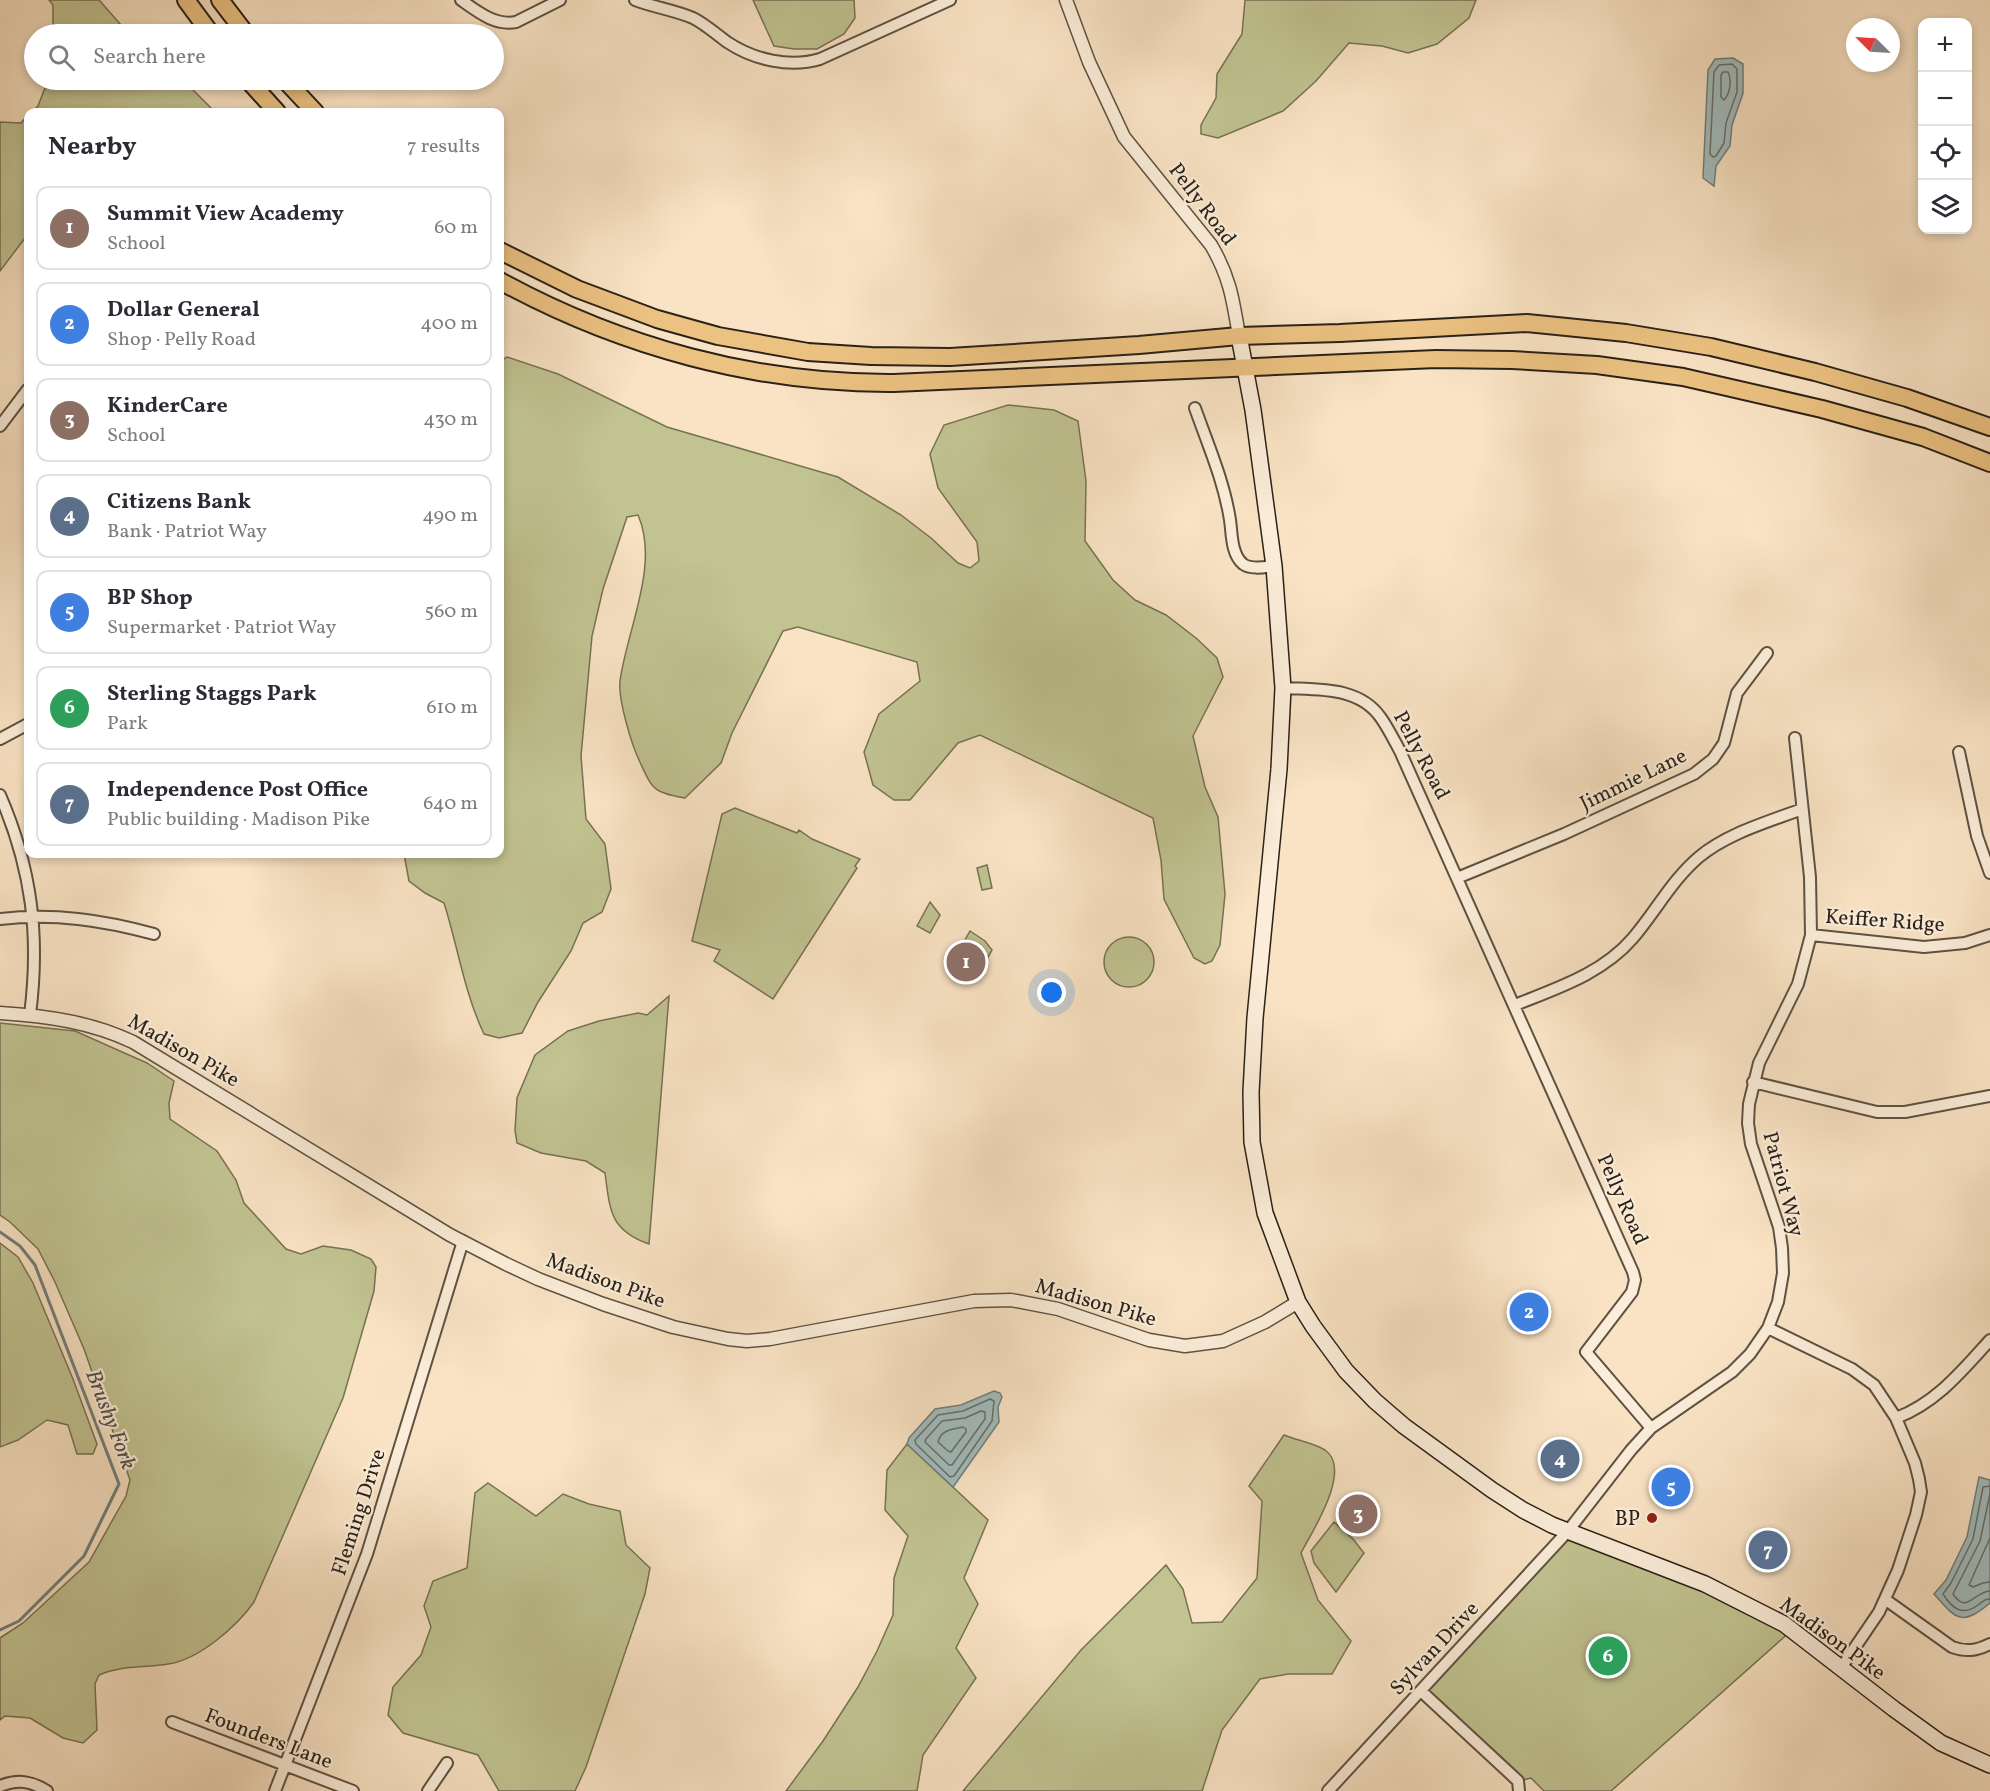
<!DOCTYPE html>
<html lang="en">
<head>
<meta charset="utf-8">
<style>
  body { margin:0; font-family:Vollkorn,serif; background:#f2f2f3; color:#2b2b33 }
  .controls { position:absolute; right:18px; top:18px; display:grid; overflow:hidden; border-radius:12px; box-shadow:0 3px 9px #0003 }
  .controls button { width:54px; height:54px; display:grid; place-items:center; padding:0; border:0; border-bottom:2px solid #e1e1e2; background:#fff; color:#2b2b33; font:30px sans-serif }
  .compass { position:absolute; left:1846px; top:18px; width:54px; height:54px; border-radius:50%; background:#fff; box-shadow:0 3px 9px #0003; rotate:294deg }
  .you { position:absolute; left:1052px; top:993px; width:21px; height:21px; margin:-15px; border:4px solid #fff; border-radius:50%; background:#1a73e8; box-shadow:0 0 0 9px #1a73e833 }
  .badge { display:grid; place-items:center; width:39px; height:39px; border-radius:50%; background:#0b8043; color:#fff; font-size:20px; font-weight:700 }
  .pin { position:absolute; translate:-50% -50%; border:3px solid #fff; box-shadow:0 2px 6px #0006 }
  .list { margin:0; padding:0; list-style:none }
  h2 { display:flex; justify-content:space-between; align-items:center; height:78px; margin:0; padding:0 24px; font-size:26px }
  h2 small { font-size:20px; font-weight:400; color:#7c7c81 }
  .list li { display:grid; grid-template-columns:39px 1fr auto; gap:18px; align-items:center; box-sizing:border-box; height:84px; margin:0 12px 12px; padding:0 12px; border:2px solid #e1e1e2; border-radius:12px }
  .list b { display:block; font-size:22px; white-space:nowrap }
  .list p { margin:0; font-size:20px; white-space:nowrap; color:#7c7c81 }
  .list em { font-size:20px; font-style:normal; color:#7c7c81 }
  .icon { flex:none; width:33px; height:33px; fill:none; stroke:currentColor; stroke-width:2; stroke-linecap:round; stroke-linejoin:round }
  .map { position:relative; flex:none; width:1990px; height:1791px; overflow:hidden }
  .search { position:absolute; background:#fff; box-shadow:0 3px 9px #0003; left:24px; top:24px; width:480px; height:66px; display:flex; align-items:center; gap:15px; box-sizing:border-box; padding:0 21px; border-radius:33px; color:#7c7c81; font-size:22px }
  .panel { position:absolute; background:#fff; box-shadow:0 3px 9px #0003; left:24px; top:108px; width:480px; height:750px; border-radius:12px }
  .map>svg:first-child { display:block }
  .green { fill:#c1c391; stroke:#767254; stroke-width:1.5 }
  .water { fill:#a1bcbd; stroke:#717e7b; stroke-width:1.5 }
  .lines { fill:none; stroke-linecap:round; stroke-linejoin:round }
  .shore { stroke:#666e6a; stroke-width:1.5 }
  .stream { stroke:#717e7b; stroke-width:3 }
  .minor-casing { stroke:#5e5242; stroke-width:14 }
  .tertiary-casing { stroke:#5e5242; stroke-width:15 }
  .secondary-casing { stroke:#2a2117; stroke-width:18 }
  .primary-casing { stroke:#2a2117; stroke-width:20 }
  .minor { stroke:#fbedd9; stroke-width:10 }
  .tertiary { stroke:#fbedd9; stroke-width:12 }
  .secondary { stroke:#fbedd9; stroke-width:15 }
  .primary { stroke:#ecc282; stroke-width:16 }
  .poi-dot { fill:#8f2418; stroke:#fbedd9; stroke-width:2 }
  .labels { text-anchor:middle; stroke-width:4.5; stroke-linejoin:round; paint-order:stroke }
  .street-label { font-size:21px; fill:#2a2117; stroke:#fbedd9 }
  .poi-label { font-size:21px; fill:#2a2117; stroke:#fbedd9; text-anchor:end }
  .water-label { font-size:22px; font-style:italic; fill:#4e5049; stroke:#fbedd9 }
</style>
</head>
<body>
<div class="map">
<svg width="1990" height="1791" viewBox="0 0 1990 1791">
  <rect width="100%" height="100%" fill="#f9e3c4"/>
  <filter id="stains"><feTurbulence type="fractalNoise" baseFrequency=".00333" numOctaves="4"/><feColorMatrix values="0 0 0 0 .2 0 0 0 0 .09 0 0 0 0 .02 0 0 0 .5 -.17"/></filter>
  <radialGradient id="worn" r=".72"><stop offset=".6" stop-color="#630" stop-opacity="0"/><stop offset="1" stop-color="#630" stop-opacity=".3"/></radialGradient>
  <path class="green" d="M49,0H99L129,34H53V5Z
    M753,0H854L855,18L844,34L817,49H794L774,46Z
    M1245,0H1476L1469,18L1437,44L1408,53L1382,46L1349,43L1316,81L1283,111L1218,138L1201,134V125L1216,98L1217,74L1242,34Z
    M48,80H183L215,112H32L38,106Z
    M28,115V234L0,271V122L21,123Z
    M507,357L558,374L667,427L838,477L901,515L931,538L958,563L970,568L979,561L977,542L938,488L930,454L944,425L1008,405L1054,410L1078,421L1086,481L1085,541L1113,580L1135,600L1166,615L1196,638L1217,658L1223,677L1193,736L1205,787L1218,817L1225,894L1220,945L1212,961L1205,964L1194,958L1164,899L1161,860L1153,818L980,735L958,743L910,800H894L873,785L864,752L879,714L920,681L917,662L798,627L783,631L732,733L721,763L685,798C652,792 653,790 639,760C631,743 618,699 620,681C627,629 660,565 638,515L627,517L603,589L592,636L581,756L586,819L605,844L611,889L602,912L583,923L571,951L538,1002L522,1033L499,1038L484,1034C464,992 458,947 444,903L425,893L409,881L404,854H500V361Z
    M735,808L797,833L799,830L812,839L860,859L855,866L857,868L773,999L714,961L720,950L692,941L722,814Z
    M987,865L992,888L982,890L977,868Z
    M930,902L940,915L930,933L917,926Z
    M970,931L985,941L992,950L983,966L958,952Z
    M1104 962a25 25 0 1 1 50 0a25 25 0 1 1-50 0Z
    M669,996L649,1244C610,1230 610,1211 605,1173L586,1161L541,1153L517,1143L515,1130L517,1098L535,1055L568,1031L599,1021L638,1013L647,1015Z
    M0,1023L75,1031L147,1063L174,1081L169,1103L170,1119L217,1151L236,1180L244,1203L286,1249L301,1254L323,1246L351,1250L371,1259L376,1267L374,1291L343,1398L254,1602C237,1626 199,1660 168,1664C145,1668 121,1665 99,1675L95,1684L97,1730L83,1743L63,1738L30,1718L5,1716L0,1720V1638L23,1623L89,1562L126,1496L130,1480L84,1349L55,1282L38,1249L10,1222L0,1215Z
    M0,1243L18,1257L33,1283L73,1379L97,1444L93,1454H77L68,1425L47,1420L18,1440L0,1447Z
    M1284,1435C1296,1440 1314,1443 1325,1450C1353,1469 1312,1532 1301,1553L1318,1600L1351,1641L1332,1674H1288L1260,1679L1222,1730L1202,1791H963L1081,1650L1166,1565L1183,1589L1192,1623L1222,1622L1257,1578L1262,1501L1249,1486Z
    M907,1444L988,1520L964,1578L978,1604L956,1648L976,1678L923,1755L917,1791H786L823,1741L858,1687L877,1651L893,1615L894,1578L908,1536L885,1510L887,1470Z
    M488,1483L536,1516L563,1494L589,1504L620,1511L626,1545L650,1568L645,1594L586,1767L575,1791H499L478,1755L403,1733L388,1715L393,1687L421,1655L431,1627L424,1606L433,1581L467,1568L475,1493Z
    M1334,1522L1353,1539L1364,1553L1336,1592L1314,1563L1311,1551Z
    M1568,1531L1792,1630L1611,1791H1544L1531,1778L1518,1781L1421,1691Z"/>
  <path class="water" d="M1733,58L1743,64V93L1732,125L1730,146L1716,166L1714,186L1703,178L1708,70L1715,59Z
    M994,1391L1000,1393L1002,1397L998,1407L999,1422L953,1487L907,1444L909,1438L935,1409L961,1405Z
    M1979,1477L1990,1480V1603C1961,1627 1956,1619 1934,1594L1946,1580L1967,1537Z"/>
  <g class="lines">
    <path class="shore" d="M1732,64L1737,69V92L1726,123L1724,143L1716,156L1713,157L1710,154L1714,72L1719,65Z
      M1723,72H1728C1732,80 1730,94 1724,100L1721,97V75Z
      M990,1399L994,1401L992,1421L954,1476L950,1477L916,1444L915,1440L938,1415L963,1411Z
      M981,1411L985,1412V1419L952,1465H949L925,1442L926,1439L942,1421L965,1418Z
      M963,1427L966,1429V1432L951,1452L948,1451L938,1442C941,1430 952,1429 963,1427Z
      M1990,1486L1983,1487L1973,1539L1951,1583L1943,1594C1952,1608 1962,1617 1978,1605C1982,1602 1984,1599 1990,1599
      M1990,1494L1980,1541L1953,1594C1967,1615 1973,1592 1990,1591
      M1990,1538L1969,1585L1973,1587L1983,1583L1990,1582"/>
    <path class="stream" d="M0,1232L20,1246L35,1265L119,1484L84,1556L19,1621L0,1630"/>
    <g class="minor-casing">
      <path id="minor" d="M461,0C478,12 495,26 516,22L560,0
        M635,0C653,7 674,10 693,18C705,24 716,34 727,42C754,60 790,68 820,59L950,0
        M1195,408C1208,445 1224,481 1230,520C1232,533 1231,554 1243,564C1251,570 1265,567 1274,566
        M0,426L28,389
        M1283,688C1318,690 1359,686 1381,718C1388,728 1394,740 1400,751L1633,1272L1635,1280L1632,1292L1586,1352L1651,1428
        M0,739L28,724
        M1959,752L1977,836L1990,873
        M0,795C32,869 40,936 30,1015
        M1457,878L1564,834L1694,774L1713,759L1724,743L1737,693L1767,653
        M0,919C55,913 102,920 154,934
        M1811,935L1924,947L1965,943L1990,935
        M1515,1005C1557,988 1602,974 1633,938C1656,911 1672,880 1699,857C1728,833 1768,822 1802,809
        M1753,1082L1877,1112H1905L1990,1096
        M1768,1328L1852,1369L1874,1385L1896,1418L1915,1463L1919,1479L1921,1492L1916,1515L1898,1570L1879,1612L1841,1668
        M1896,1418C1936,1403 1962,1371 1990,1340
        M1886,1600L1952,1647C1966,1652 1976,1651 1990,1644
        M1421,1691L1518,1781L1519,1791
        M172,1722L353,1791
        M0,1786C18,1779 31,1781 47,1791
        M275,1791L367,1554L463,1241
        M428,1791L447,1763
        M1328,1791L1568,1531L1631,1450L1651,1428L1732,1372L1750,1354L1768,1328L1778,1302L1783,1273L1782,1248L1779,1227L1751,1144L1748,1123L1749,1104L1759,1063L1798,984L1811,935L1810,877L1795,738"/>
    </g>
    <g class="tertiary-casing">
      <path id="tertiary" d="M1066,0L1089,62L1124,137L1211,245C1230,277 1233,300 1239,336
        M0,1013C47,1016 91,1022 133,1042L450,1235L506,1264L538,1279L603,1304L673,1327L728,1339L747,1341L770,1339L974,1301L1011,1300L1058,1309L1149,1340L1185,1346L1223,1341L1265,1322L1298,1302"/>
    </g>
    <g class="secondary-casing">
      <path id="secondary" d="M1239,336L1253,410L1274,566L1283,688L1279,769L1255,1018L1251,1092L1252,1142L1265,1213L1298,1302L1313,1326L1346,1371L1375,1401L1404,1426L1492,1490L1523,1510L1552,1525L1705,1584L1784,1624L1894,1709L1941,1743L1990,1765"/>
    </g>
    <g class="primary-casing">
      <path id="primary" d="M186,0L211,34
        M220,0L246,34
        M248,80L277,112
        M285,80L315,112
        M500,251L577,289L657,319L718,336L808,352L871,356L950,357L1139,345L1239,336L1340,333L1527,323L1626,333L1711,347L1815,372L1907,398L1990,427
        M500,281C621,347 756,384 894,383L1436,359L1512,360L1597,365L1683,377L1822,409L1923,437L1990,463"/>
    </g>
    <use href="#minor" class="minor"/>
    <use href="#tertiary" class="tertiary"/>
    <use href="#secondary" class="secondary"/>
    <use href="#primary" class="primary"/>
  </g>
  <circle class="poi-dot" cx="1652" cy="1518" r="6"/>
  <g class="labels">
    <g class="street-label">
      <text transform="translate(1203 204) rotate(53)" y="7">Pelly Road</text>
      <text transform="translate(1422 755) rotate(62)" y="7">Pelly Road</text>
      <text transform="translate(1633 779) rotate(-26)" y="7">Jimmie Lane</text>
      <text transform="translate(1885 920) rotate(4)" y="7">Keiffer Ridge</text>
      <text transform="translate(184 1050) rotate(30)" y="7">Madison Pike</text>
      <text transform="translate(1784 1184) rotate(75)" y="7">Patriot Way</text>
      <text transform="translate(1623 1199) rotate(66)" y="7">Pelly Road</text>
      <text transform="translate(606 1280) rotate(20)" y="7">Madison Pike</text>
      <text transform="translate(1096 1302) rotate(16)" y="7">Madison Pike</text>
      <text transform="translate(358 1512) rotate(-72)" y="7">Fleming Drive</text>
      <text transform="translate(1833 1638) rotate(36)" y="7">Madison Pike</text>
      <text transform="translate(1434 1648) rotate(-47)" y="7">Sylvan Drive</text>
      <text transform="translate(269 1738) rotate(21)" y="7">Founders Lane</text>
    </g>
    <g class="poi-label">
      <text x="1640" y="1525">BP</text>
    </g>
    <g class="water-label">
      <text transform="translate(112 1419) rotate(69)" y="8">Brushy Fork</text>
    </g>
  </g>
  <rect width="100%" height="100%" filter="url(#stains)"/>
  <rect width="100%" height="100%" fill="url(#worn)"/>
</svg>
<div class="controls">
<button>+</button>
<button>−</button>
<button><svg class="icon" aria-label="locate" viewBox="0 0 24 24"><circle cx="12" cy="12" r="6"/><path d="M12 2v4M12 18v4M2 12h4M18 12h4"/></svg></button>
<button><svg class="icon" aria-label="layers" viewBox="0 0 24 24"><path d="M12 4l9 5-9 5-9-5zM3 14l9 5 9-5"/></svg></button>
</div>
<svg class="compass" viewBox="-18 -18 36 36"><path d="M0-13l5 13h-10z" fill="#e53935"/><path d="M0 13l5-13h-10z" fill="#7c7c81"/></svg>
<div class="you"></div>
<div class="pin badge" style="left:966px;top:962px;background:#8d6e63">1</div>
<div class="pin badge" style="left:1529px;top:1312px;background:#3f7fe0">2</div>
<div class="pin badge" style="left:1358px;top:1514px;background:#8d6e63">3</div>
<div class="pin badge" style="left:1560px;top:1459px;background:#5c6f8a">4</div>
<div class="pin badge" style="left:1671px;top:1487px;background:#3f7fe0">5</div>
<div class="pin badge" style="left:1608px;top:1656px;background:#2e9e5b">6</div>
<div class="pin badge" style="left:1768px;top:1550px;background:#5c6f8a">7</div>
<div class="search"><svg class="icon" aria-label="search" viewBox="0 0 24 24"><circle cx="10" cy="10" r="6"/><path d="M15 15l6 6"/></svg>Search here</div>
<section class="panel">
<h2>Nearby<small>7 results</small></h2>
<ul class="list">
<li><span class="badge" style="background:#8d6e63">1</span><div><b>Summit View Academy</b><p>School</p></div><em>60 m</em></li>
<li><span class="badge" style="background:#3f7fe0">2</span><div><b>Dollar General</b><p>Shop · Pelly Road</p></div><em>400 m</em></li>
<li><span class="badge" style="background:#8d6e63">3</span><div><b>KinderCare</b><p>School</p></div><em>430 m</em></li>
<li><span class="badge" style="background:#5c6f8a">4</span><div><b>Citizens Bank</b><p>Bank · Patriot Way</p></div><em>490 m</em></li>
<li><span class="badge" style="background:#3f7fe0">5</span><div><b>BP Shop</b><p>Supermarket · Patriot Way</p></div><em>560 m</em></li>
<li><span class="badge" style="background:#2e9e5b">6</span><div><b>Sterling Staggs Park</b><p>Park</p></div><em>610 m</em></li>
<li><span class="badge" style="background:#5c6f8a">7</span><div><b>Independence Post Office</b><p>Public building · Madison Pike</p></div><em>640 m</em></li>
</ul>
</section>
</div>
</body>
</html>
